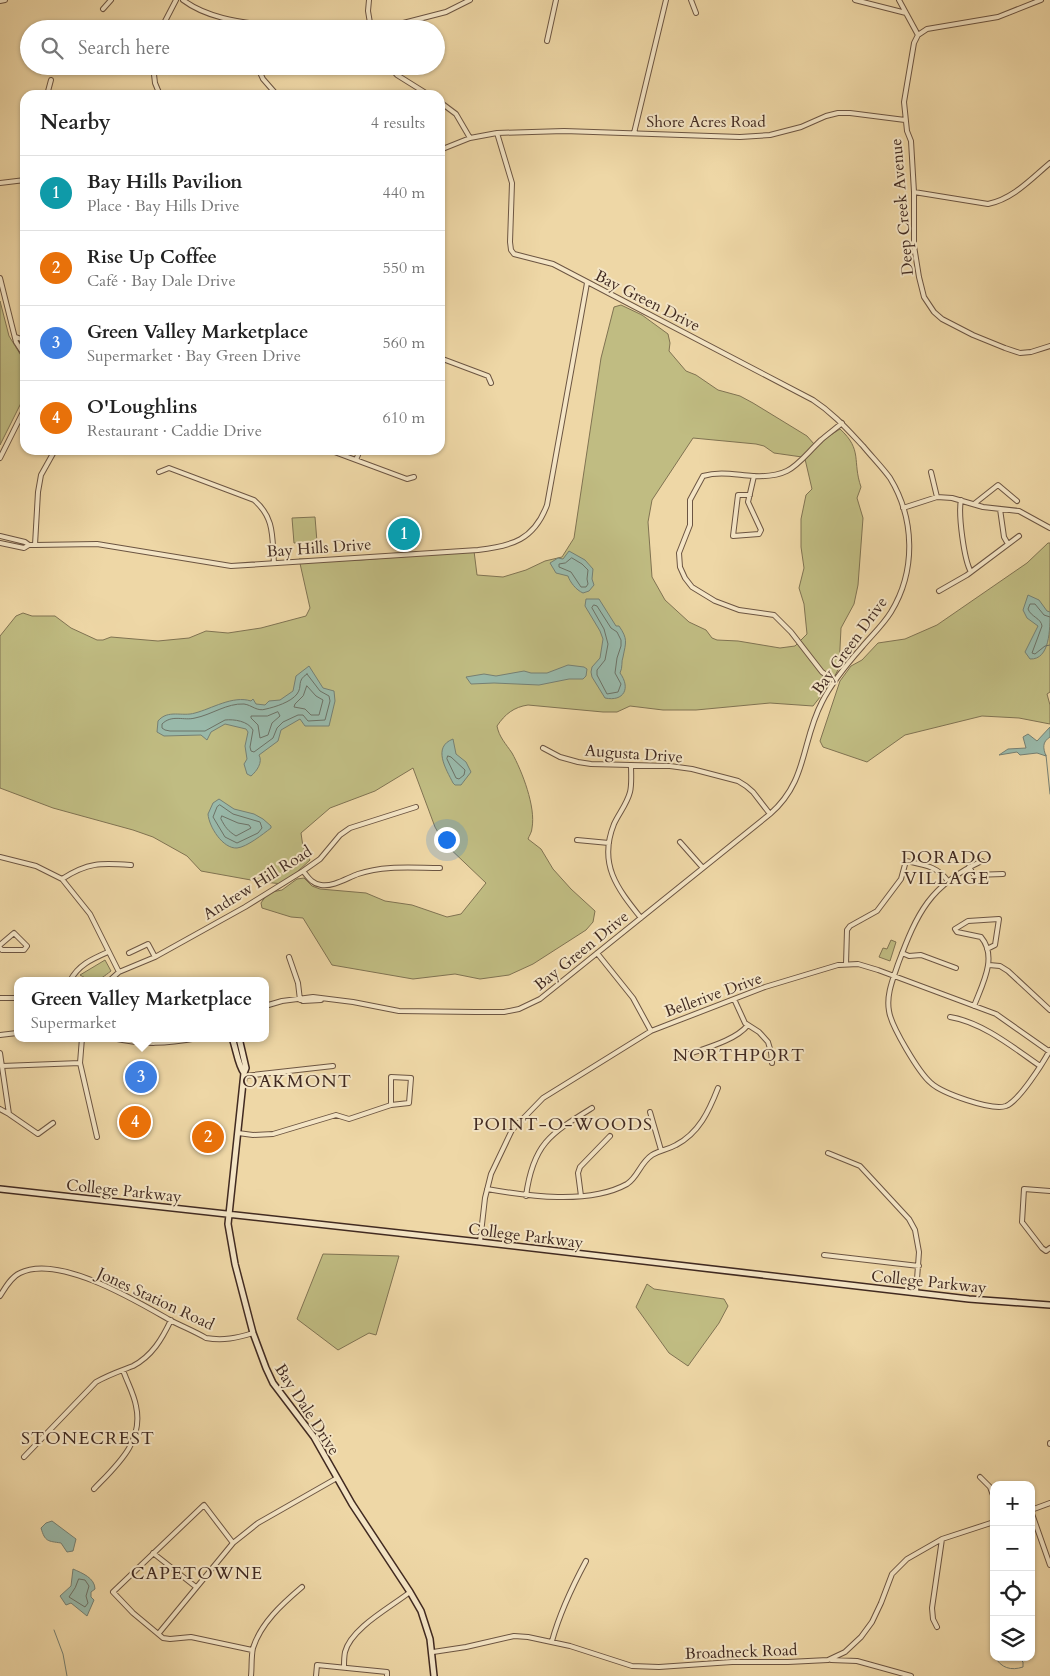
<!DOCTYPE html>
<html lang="en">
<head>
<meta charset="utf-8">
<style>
  body { margin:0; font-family:Cardo,serif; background:#f6f6f6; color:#222 }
  .controls { position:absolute; right:15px; bottom:15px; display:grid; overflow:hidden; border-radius:10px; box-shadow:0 1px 4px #0004 }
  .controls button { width:45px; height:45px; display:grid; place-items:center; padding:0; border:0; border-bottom:1px solid #e0e0e0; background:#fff; color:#222; font:25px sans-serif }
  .you { position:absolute; left:446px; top:839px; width:18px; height:18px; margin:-12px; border:4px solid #fff; border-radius:50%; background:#1a73e8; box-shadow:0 0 0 8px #1a73e833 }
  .badge { display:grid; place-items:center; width:32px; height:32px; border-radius:50%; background:#db2777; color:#fff; font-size:16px; font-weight:700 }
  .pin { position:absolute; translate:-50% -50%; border:2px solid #fff; box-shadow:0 1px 5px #0006 }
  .popup { position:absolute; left:14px; top:977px; width:255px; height:65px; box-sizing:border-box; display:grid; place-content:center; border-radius:10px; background:#fff; filter:drop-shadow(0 1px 4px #0005); font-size:16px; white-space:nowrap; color:#767676 }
  .popup b { font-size:19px; color:#222 }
  .popup::after { content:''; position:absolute; left:50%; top:100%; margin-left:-10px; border:10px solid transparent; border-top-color:#fff }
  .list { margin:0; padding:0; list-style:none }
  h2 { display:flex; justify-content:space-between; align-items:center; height:65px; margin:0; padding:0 20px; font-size:21px }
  h2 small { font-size:16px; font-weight:400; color:#767676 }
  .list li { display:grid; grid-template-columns:32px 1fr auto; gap:15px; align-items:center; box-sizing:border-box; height:75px; padding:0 20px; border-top:1px solid #e0e0e0 }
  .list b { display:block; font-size:19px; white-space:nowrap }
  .list p { margin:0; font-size:16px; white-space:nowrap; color:#767676 }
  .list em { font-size:16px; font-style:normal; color:#767676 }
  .icon { flex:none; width:28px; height:28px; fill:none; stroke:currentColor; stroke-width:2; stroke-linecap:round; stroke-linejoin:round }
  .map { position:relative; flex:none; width:1050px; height:1676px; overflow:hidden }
  .search { position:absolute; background:#fff; box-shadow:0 1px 4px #0004; left:20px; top:20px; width:425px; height:55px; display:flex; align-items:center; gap:12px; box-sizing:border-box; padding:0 18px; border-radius:28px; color:#767676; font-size:19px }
  .panel { position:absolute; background:#fff; box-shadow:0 1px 4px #0004; left:20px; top:90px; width:425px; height:365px; border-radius:15px }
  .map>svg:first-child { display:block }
  .green { fill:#c0bc82; stroke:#807352 }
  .water { fill:#99b9aa; stroke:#768073 }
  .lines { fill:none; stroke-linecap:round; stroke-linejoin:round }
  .shore { stroke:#6d7266; stroke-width:1 }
  .stream { stroke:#768073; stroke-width:1 }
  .street-casing { stroke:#6c5542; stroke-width:6 }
  .secondary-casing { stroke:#412a21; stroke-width:8 }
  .street { stroke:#f4e5c5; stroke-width:4 }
  .secondary { stroke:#f4e5c5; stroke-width:5 }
  .labels { text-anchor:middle; stroke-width:4; stroke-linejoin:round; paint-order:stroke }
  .street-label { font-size:16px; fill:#412a21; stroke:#f4e5c5 }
  .neighbourhood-label { font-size:18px; letter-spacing:1px; fill:#412a21; stroke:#f4e5c5 }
</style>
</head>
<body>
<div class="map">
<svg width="1050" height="1676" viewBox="0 0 1050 1676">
  <rect width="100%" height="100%" fill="#eed7a6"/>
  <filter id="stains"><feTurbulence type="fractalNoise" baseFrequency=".004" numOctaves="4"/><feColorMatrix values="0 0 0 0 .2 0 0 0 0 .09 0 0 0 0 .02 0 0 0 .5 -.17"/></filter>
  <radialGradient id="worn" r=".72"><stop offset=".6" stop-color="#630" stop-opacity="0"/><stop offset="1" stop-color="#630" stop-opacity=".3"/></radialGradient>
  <path class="green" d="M0,301L9,336L25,362V395L0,445Z
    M621,305L642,315L668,334L670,343L669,351L686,371L696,375L718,390L740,396L753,403L807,436L814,444L802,457L774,453L764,446L756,444L693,438L652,500L648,522L652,577L665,600L689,622L706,630L712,638L717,640L738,641L780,648L795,646L807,634L804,604L799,588L804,568L801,547V519L806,495L812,489L805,459L826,438L840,429C863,450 852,461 861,487L857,498L863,518L858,585L854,604L841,628L839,668L831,683L813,706L770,703L696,710H663L630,706L617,712H603L528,705C514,707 505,714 497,726C499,737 506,744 512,753C522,771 536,807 532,828C532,832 529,836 528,839L541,849L553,869L571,889L595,911L593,922L586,930L533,964L509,975L480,979L455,974L413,979L332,965L303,918L291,917L262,908L261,903L265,897L272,892L282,890L297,879L304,878L312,886L320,889L366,893L385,901L412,905L447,917L461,914L486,883L444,843L435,827L413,768L375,791L330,808L301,833L303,847L310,860L284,884L262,882L201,871L187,856L153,837L133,830L53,808L0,788V636L16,616L23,613L32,616H55L71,628L97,640H103L111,637L158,641L189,638L206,631L228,633L261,628L306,616L310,608L299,559L360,560L474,551L477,575L503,577L526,570L545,561L562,557L574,538L601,358L614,307Z
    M315,517L317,542L294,543L292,518Z
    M1048,543H1050V692L1047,694L1050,705V724L1019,718L982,716L905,735L867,762L823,747L820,741L840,681L851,666L862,660L878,643L905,639L937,625L1027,563Z
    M891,940L896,942L890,961L879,957L883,948L887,949Z
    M105,960L111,971C98,981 95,984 80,975Z
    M323,1254L399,1256L376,1335L369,1333L338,1350L297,1319Z
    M647,1284L654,1289L724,1299L728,1306L719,1323L688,1366L669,1353L636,1307Z"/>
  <path class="water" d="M569,551L585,560L593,569L592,579L594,585L589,591L583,593C576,590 570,582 568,576L556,573L550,563L558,558L563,559Z
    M1028,595L1039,600L1047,611L1050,612C1050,629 1050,660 1030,659L1025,652L1038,626L1027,618L1023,610Z
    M586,599H599L616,626H619C628,639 626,642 623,657C621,662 623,667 620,673C631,688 624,702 605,698L592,677L591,672L592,667L600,658L603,639L600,631L585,606Z
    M568,665L584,667L587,669L586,676L583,679H569L539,685L494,683L471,684L466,677L484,674L496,676L524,671L531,673H547Z
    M309,666L323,688L334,691L335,701L329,726H305L300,719L281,730L278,741L259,755C263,762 257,771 251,776L247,774L244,764L247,759L245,746L248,732L246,729L225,724L211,732L207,740L201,735L164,736L157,732L158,721C168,709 182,717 195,713C211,709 233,695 251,701L253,699L256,704L265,705L269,701L280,700L293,691L296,676Z
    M1050,727V737C1042,742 1043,748 1046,756L1037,753L1020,755L1017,752L999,755L1008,749L1026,748L1023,737L1028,734L1037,741Z
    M453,739L456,754L466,762L471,772L461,785H455L453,783C446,769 432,747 453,739Z
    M219,799L234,809L254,814L263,819L271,826V828C263,834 247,847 237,848C223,849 209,827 208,814L213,803Z
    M52,1521L76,1539L73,1551L67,1552L61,1543C48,1541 45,1542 41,1528L46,1523Z
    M73,1569C82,1573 95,1578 95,1589L91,1592V1597L94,1600L87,1616L71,1603L66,1605L60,1596L71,1586Z"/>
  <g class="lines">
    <path class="shore" d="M572,558L582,564L588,570L587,579L588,584L586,587H581L571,572L559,567V564L565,563Z
      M594,605L597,606L611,628L617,632L621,640V646L617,658L615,673L621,684L618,692L607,694L597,675V670L605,660L608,644L604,629L592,608Z
      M1050,617L1044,615L1035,604H1030L1028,609C1031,617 1041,618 1042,626L1032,653L1035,654L1045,646L1050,645
      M307,674L320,691L329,696L330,701L325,720L308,721L303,715H298L283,722L277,728L273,738L254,752L251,751L250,747L253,730C248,721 234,719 225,720L205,731H170L165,730L162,728V724C172,714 184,721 195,718C211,715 227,703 244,704C252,705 257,712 266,709C275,707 291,702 297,694C303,686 296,681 307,674Z
      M307,686L316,696L323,700L319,715H311L305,709L294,707L295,704L303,696Z
      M278,712L280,716L272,723L268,735L260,738L258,725L251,718V716H267Z
      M448,756L451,757L465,770L464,775L459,779L456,778L447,759Z
      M220,805L233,814L260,822L262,828L258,833L237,843L225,837L213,817L217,807Z
      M222,816L238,823L249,825L251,828L236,836C228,831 225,827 221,819Z
      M79,1579L85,1580L89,1586L86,1596L88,1603L85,1607L69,1597L75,1588Z"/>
    <path class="stream" d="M1046,755L1050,794
      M54,1630L63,1654L67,1676
      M994,1630L991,1633V1650L994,1656
      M995,1657C1001,1668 1011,1671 1023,1667V1662L1018,1657"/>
    <g class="street-casing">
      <path id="street" d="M183,0C212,22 255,23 290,29
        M369,0L368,11L371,29
        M691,0L696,13
        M855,0L906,13
        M899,0L918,35
        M1041,0L998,17L927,29L918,35L914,43L904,102L907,131L911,141L914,192V246L919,277L924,297L934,312L942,319L973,335L1005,348L1020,353L1031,352L1050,346
        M0,1L5,0
        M103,9L111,0
        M161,29L176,0
        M380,29L446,12L470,0
        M547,41L556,0
        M153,66L155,83L160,95
        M257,66L263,79L277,95
        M389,66L397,75L429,95
        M47,95L51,80
        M440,102L456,114L470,138
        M634,133L666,0
        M440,150L470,138L497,133L564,131L740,137L770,135L801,127L826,116L838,113H850L905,120
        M0,183L25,180
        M914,192L988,204C1013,199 1031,179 1050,163
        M0,278L16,342L25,356
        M16,337L21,339L25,345
        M440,358L488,376L491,383
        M329,450L407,479L414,477
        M0,458L25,408
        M356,460L360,450
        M159,472L169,468L254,500C275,518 272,537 274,563
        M931,472L937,497
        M750,495H738L733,536L759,534L761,530L748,502L754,476
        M961,500C958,514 964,560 971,572
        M974,504L998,485L1017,501
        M903,508L937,497L952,498L983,507L1019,511L1050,528
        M1000,509L1004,537L1008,544
        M0,536L25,542L29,545
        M0,543L24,548L29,545H35L97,544L231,566L478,550C512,546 534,540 547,505L587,283
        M35,545L38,492L41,475L55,450
        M939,591L967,575L1019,536
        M835,681L822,672L791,632L774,615L739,610L715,601L692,587L685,578L680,567L679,553L690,525V500L703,476C720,471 736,475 753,476C792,478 796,464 821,440C828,434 835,429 842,423
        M543,748L560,757L578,762L591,764L670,766L692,769L738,781L746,786L753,792L770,814
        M631,765C631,774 632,784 630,792C627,804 619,813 614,824C598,864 617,888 641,918
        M577,840L609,843
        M680,842L703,868
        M0,857L36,866L62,879L90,914L119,972
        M982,861C930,885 917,913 898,964C893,979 886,995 889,1011C891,1026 919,1073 931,1083C942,1093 991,1111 1006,1106C1019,1101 1043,1063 1050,1050
        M969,867L974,875L1003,874
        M303,871C308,877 312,884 321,885C333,887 347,878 358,874C385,865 413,868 440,868
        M62,879C88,862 101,863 131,865
        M0,945L14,933L27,946L24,950H2L0,948
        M129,953L148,944L155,957
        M597,953L633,998L651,1031
        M902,953L909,956L921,955L956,968
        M289,957L298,983L300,1000
        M846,964L847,930L850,926L877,911L901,879L906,861C924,865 937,866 948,881
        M989,965L1000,966L1008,971L1050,1010
        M70,981C78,965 92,959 108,952
        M109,981L119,972L155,957L245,907L303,871L320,859L340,835L350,828L416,807
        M0,998H17
        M734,999L745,1023L759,1032L768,1042L771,1052L772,1063
        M303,1001L321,1000
        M265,1006L282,1001L313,997L353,1002L399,1011L475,1012H504L519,1009L540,999L770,814C808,781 801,742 822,702C832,682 847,664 862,647C872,635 883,625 891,612C916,571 915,519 890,478C882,467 872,457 863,446C847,429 833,413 813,400L553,264L514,254L511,250L510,242L512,183L497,133
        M974,1006C982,985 998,957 981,937L957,932L955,929L968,921L999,919L995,945L987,949
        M950,1017C982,1022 1014,1048 1040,1066
        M0,1035L17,1033
        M82,1038L80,1063L97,1137
        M112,1038C145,1045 165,1044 198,1038
        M0,1053L9,1114L38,1134L53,1123
        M681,1057C701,1049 734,1042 748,1025
        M2,1066L80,1063
        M244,1076L333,1066
        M0,1109L9,1114
        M650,1112L661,1150
        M238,1133L253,1135L273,1134L336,1115L349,1119L391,1105L409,1103L411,1078L391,1077V1105
        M828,1153L860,1166L909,1219L915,1230L919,1252L916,1293
        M487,1189C527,1196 589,1205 627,1184C638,1177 640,1163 652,1155C660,1150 667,1150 676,1145C699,1133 709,1111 718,1088
        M1050,1191L1024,1189L1022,1222L1042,1248L1046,1251L1050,1248
        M526,1196C533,1144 550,1134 592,1108
        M581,1196L578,1173L580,1167L610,1136
        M480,1242L485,1198L491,1174L512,1130L543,1098L651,1031L765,987L838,965L858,964L878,970L996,1014L1050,1052
        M824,1255L919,1266
        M0,1296C5,1288 11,1277 20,1273C58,1254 135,1300 168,1319C181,1326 194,1331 206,1338C223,1341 237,1338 253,1333
        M1050,1444V1443
        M24,1457L96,1382C108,1375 120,1371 133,1366C152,1356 162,1339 171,1320
        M980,1477L990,1487L994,1498
        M94,1489C117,1465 144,1442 136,1406C134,1394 127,1382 123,1370
        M1031,1510L1050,1503
        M1031,1511L1050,1565
        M233,1543L204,1505L113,1592L133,1613L163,1638L170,1639L191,1637L252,1650
        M153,1553L196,1587
        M937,1627L933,1619L932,1608L942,1539
        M159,1633L233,1543L258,1523L337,1478
        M552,1641C560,1612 572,1587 586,1561
        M433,1652L466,1647L514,1636L528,1637L570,1646L632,1666L659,1667L732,1662H788L828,1660L845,1652L861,1637L872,1622L881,1603L892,1574L907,1559L942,1539L994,1522
        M831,1660L857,1661L911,1676
        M344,1667C344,1662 344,1657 345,1652C351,1628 391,1607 410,1592
        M251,1676C252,1667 251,1657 253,1648C261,1623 282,1604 302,1587
        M316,1676L317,1665L387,1672V1676"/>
    </g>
    <g class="secondary-casing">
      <path id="secondary" d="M232,1038C236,1048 238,1066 244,1073
        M239,1038L246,1068L244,1073L228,1224L235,1264L253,1333L266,1368L273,1383L314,1437L352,1504L410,1592L421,1611L430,1639L434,1676
        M0,1189L480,1242L969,1299L1050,1305"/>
    </g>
    <use href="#street" class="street"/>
    <use href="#secondary" class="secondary"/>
  </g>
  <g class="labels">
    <g class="street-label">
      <text x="706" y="127">Shore Acres Road</text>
      <text transform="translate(901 207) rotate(-95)" y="6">Deep Creek Avenue</text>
      <text transform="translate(648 300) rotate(27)" y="6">Bay Green Drive</text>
      <text transform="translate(319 547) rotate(-4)" y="6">Bay Hills Drive</text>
      <text transform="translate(849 645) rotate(-54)" y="6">Bay Green Drive</text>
      <text transform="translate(634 753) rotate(4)" y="6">Augusta Drive</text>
      <text transform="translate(257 882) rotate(-32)" y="6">Andrew Hill Road</text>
      <text transform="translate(581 950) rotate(-39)" y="6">Bay Green Drive</text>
      <text transform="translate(713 994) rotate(-20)" y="6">Bellerive Drive</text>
      <text transform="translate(124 1190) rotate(6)" y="6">College Parkway</text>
      <text transform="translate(526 1235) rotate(7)" y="6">College Parkway</text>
      <text transform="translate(929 1281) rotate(6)" y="6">College Parkway</text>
      <text transform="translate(156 1298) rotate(25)" y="6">Jones Station Road</text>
      <text transform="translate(308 1409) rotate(57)" y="6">Bay Dale Drive</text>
      <text transform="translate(741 1651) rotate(-2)" y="6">Broadneck Road</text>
    </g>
    <g class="neighbourhood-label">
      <text x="947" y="863">DORADO<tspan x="947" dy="21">VILLAGE</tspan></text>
      <text x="739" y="1061">NORTHPORT</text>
      <text x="297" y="1087">OAKMONT</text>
      <text x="563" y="1130">POINT-O-WOODS</text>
      <text x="88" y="1444">STONECREST</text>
      <text x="197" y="1579">CAPETOWNE</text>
    </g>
  </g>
  <rect width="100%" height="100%" filter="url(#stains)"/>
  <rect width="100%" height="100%" fill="url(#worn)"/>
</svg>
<div class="controls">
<button>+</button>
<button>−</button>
<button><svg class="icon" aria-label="locate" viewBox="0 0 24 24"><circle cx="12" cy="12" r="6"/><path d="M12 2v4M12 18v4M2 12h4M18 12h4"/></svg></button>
<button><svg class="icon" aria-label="layers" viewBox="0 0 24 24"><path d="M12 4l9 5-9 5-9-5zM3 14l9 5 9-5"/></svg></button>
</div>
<div class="you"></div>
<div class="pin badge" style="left:404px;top:534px;background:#0f9aa8">1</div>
<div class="pin badge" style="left:208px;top:1137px;background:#e8710a">2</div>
<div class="pin badge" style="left:141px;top:1077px;background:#3f7fe0">3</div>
<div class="popup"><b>Green Valley Marketplace</b>Supermarket</div>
<div class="pin badge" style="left:135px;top:1122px;background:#e8710a">4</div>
<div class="search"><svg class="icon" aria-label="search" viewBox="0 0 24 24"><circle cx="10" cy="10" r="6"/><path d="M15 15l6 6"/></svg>Search here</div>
<section class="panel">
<h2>Nearby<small>4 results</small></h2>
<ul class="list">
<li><span class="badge" style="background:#0f9aa8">1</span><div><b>Bay Hills Pavilion</b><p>Place · Bay Hills Drive</p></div><em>440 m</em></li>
<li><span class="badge" style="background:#e8710a">2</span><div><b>Rise Up Coffee</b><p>Café · Bay Dale Drive</p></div><em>550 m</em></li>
<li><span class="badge" style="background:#3f7fe0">3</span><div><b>Green Valley Marketplace</b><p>Supermarket · Bay Green Drive</p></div><em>560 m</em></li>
<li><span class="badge" style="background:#e8710a">4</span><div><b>O'Loughlins</b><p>Restaurant · Caddie Drive</p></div><em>610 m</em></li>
</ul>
</section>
</div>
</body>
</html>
